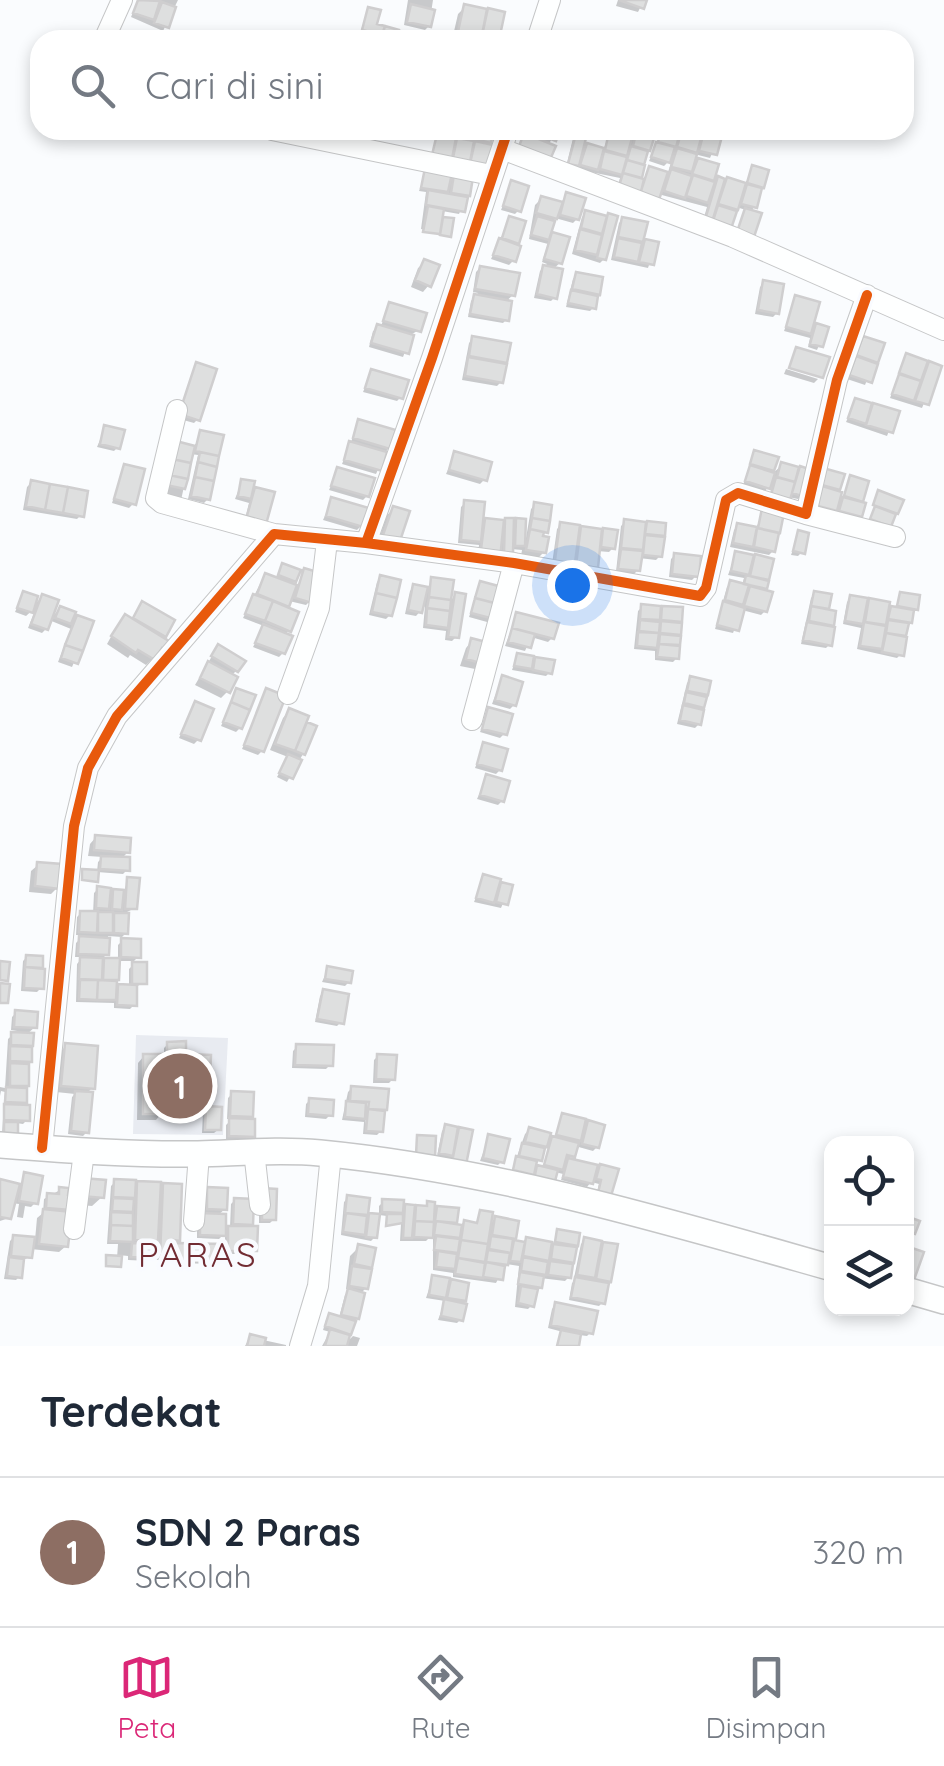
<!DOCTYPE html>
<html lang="id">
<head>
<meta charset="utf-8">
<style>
  body { margin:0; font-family:Quicksand,sans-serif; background:#f6f6f7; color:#1f2937 }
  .controls { position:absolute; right:30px; bottom:30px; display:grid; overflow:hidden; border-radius:20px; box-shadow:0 5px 15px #0003 }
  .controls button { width:90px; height:90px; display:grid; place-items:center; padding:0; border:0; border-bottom:2px solid #e0e1e3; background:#fff; color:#1f2937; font:50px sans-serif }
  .you { position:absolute; left:572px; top:585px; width:35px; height:35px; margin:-25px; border:8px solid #fff; border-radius:50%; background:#1a73e8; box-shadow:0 0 0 15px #1a73e833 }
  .badge { display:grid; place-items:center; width:65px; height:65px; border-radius:50%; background:#db2777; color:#fff; font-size:32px; font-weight:700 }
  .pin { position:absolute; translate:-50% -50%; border:5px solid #fff; box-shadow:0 2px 10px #0006 }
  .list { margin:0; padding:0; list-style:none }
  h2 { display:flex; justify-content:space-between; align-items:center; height:130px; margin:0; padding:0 40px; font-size:42px }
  h2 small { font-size:32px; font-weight:400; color:#747a83 }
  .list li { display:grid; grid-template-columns:65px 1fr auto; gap:30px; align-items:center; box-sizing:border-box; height:150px; padding:0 40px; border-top:2px solid #e0e1e3 }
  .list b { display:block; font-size:38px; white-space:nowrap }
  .list p { margin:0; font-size:32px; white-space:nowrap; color:#747a83 }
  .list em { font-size:32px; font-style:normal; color:#747a83 }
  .icon { flex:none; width:55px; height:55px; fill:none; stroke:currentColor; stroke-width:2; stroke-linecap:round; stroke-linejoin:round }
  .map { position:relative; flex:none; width:944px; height:1346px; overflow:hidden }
  .search { position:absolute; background:#fff; box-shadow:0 5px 15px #0003; left:30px; right:30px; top:30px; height:110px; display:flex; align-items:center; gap:25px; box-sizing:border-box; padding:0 35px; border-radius:30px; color:#747a83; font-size:38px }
  .sheet { height:280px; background:#fff }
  nav { display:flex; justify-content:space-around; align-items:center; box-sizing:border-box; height:140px; border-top:2px solid #e0e1e3; background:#fff; font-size:28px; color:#747a83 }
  nav a { display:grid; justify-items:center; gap:5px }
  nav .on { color:#db2777 }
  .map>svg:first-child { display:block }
  .built { fill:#e8ebf1 }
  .shadow { fill:#0003; fill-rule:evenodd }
  .building { fill:#dedfdf; stroke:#cfcecf; stroke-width:2.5 }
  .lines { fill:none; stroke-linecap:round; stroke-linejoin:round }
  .minor-casing { stroke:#c5c6c7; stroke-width:22 }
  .major-casing { stroke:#c5c6c7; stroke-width:28 }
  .minor { stroke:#feffff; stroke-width:20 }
  .major { stroke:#feffff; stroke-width:25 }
  .cycleway-casing { stroke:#f9fbff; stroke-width:16 }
  .cycleway { stroke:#e8590c; stroke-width:10 }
  .labels { text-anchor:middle; stroke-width:9; stroke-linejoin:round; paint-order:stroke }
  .quarter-label { font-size:35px; letter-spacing:2.5px; fill:#722c33; stroke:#f9fbff }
</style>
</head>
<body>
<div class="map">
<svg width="944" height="1346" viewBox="0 0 944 1346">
  <rect width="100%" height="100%" fill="#fafcfe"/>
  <path class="built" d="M136,1035L228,1038L223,1135L133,1134Z"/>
  <path class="shadow" d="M138,0L158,3L160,0H178L163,31L131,17Z
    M408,0H433L429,26L425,30L404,25Z
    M618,0H644L638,12L616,6Z
    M465,7L488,12L497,40H452L458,14Z
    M369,9L374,25L396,32L394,40H357Z
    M461,130H491L484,146L482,170L430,158L437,137L458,141Z
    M523,130H558L548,145L518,146L526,134Z
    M575,130H586L582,144L603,150L610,134L633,140L638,130L652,133L642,165L637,190L640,191L650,169L668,172L673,157L664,166L649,161L663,130H678L676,135L682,130H692L719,138L710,158L694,154V159L716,166L710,184L719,179L745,185L753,167L766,171L754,207L735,235L746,210L736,207L729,228L702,224L707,207L658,194H616L620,178L566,167Z
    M426,171L447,184L455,177L467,195L459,214L442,211L440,219L451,220L449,234L421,229L426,192L419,191Z
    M512,183L519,210L515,214L501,210Z
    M567,195L577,219L573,223L555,218L548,233L567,239L560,263L553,269L555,297L551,301L534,298L540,271L547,264L542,262L548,244L529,239L535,205L542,198L562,204Z
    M586,213L615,218L604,259L600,263L572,254L582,217Z
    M510,219L523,223L513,261L509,265L491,259Z
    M623,219L641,241L656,244L648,268L611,260L619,223Z
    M425,262L429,285L423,292L411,287L418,268Z
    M480,268L513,295L505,302L507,319L503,323L468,317L471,301L478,293L473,292L476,272Z
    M577,275L600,279L594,307L590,311L566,307L573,279Z
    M764,283L777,313L773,317L755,314L760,287Z
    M796,298L811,324L826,329L817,350L808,347L810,338L784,331Z
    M390,304L419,330L412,334L403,357L369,347L373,331L380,328Z
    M473,339L508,345L501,382L497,386L462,380L469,343Z
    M859,343L881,345L865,385L847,379Z
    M906,356L939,367L922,408L890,398Z
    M197,365L198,419L194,423L176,418Z
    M786,369L818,379L814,383L784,374Z
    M372,371L401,397L397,401L363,392Z
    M856,400L896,413L887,436L846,422Z
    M359,422L388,448L376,474L342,464Z
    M105,428L118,447L114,451L97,447Z
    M201,432L208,499L204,503L188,499L198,455L191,454L180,505H160L177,444L194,448Z
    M755,452L776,459L771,475L782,465L809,472L802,495L798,499L788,497L769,498L773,482L764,492L743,485Z
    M455,454L484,480L480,484L446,474Z
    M124,466L133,504L129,508L112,503Z
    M338,470L367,496L363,500L329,490Z
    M851,478L866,483L860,516L856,520L837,514Z
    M242,481L251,488L272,494L243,527L249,503L235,499Z
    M31,483L81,515L77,519L23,510L27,487Z
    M332,500L361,526L357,530L323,520Z
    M465,503L481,520L524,521L523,537L526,538L531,509L535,505L545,531L539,537L544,552L537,559L521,556L522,550L511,549L510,552L477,560L479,545L458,543L461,507Z
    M394,509L407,513L378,542L387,515Z
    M763,511L781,515L773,551L769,555L730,547L734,530L738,526L756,529Z
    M625,522L664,525L660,556L656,560L639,558L638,570L634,574L616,572L621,526Z
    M561,525L576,534L581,529L599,536L604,531L613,548L609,552L597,551L595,567L551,571L557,529Z
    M799,533L802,552L798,556L791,555Z
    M736,554L771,561L764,592L765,611L761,615L742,610L733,633L715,629L727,587L731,583L742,586L744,578L728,575Z
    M675,555L696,576L692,580L669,577L671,559Z
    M283,566L294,581L290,585L297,588L304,571L310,601L306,605L289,601L285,609L289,630L284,635L283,653L279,657L253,647L264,626L243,618L262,580L266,576L275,579Z
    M381,578L390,615L386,619L369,615L377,582Z
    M432,580L449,602L456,595V637L452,641L445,640L446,631L423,628L425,606L416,616L405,614L410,591L414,587L427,589Z
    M480,584L491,618L487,622L469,617Z
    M23,594L32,607L42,597L46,629L42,633L28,628L37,606L26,616L15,612Z
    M815,594L829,596L826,611L834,613L830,644L826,648L801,644L811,598Z
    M900,595L915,609L906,626L901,654L897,658L857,649L861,628L843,624L847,602L851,598L887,604V608L895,609Z
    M143,605L164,635L160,639L168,644L146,665L130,655L128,658L107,644L118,624L125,618L130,621Z
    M642,607L658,613L663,608L679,621L675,625H679L677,658L673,662L655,660V651L634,649L638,611Z
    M60,609L91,623L72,667L58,662L71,629L49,620Z
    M517,615L552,638L548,642L531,637L525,651L505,646Z
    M472,641L482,663L475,669L460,666L466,648Z
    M215,651L236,671L231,676L228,691L221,698L195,685Z
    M517,656L552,662L550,672L546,676L512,670Z
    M502,678L514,705L510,709L492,704Z
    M691,679L708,683L699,724L695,728L677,724L687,683Z
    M237,691L240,728L236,732L221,726Z
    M267,691L262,751L258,755L242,749Z
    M195,704L198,740L194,744L179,738Z
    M489,710L504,734L500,738L480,732Z
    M289,711L300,732L307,724L303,754L287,782L277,777L288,757L270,750L283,718Z
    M484,745L500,770L496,774L475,768Z
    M487,777L502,801L498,805L477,799Z
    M96,837L128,852L121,859L127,870L123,874L97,872L98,862L103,857L88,856L90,844Z
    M38,865L57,888L51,894L29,892L31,871Z
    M484,877L510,887L501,908L474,902Z
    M128,879L135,908L127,912L126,933L122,937L108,936L107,954L101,960L117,961L114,986L129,987V969L133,965L144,983L135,987L134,1005L130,1009L114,1008V1003L76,1002L77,964L83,957H75L76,943L84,935H76L77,917L81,913L93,914L94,893L98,889L108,898L114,891L124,892Z
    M122,941L138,957L134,961H118V945Z
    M27,957L41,958V988L37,992L21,991L23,961Z
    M328,969L349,982L345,986L322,982Z
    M324,992L341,1022L337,1026L315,1022L320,996Z
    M16,1013L35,1027L26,1035L31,1036L25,1086L27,1120L23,1124L16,1123L1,1146L5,1092L1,1091L0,1096V1087L5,1088L8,1039L17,1031L11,1030L12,1017Z
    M168,1044L184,1063L180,1067H162V1113L156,1120H137L138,1063L144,1056L164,1057V1048Z
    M66,1046L92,1088L86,1094L87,1132L83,1136L68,1134L72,1097L75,1094L56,1092L59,1053Z
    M297,1047L330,1065L326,1069L292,1068L293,1051Z
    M190,1056L207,1105L203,1109H219V1129L214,1133H202L203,1112L182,1111L184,1063Z
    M378,1056L393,1079L389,1083H373L374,1060Z
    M352,1088L386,1091L381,1131L377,1135L363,1134L364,1122L342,1120L348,1092ZM364,1100H371L369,1125H366Z
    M232,1094L251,1115L245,1121L252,1136L248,1140L226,1139V1125L232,1119H227L228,1098Z
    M310,1100L330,1115L326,1119L305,1117L306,1104Z
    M562,1116L580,1132L589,1123L597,1147L593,1151L575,1146L569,1160L593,1176L601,1167L616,1171L596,1197L599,1184L591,1182L587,1187L561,1180L563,1174L555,1172L552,1184L511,1173L525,1134L529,1130L554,1138ZM544,1144L552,1146L545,1169L534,1166L536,1157L540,1158Z
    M446,1127L454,1136L460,1130L463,1169L449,1159L437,1156L442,1131Z
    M489,1137L502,1161L498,1165L480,1161Z
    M25,1175L35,1203L31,1207L25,1206L23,1218L17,1217L19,1204L12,1203L9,1218L0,1221V1182L20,1186Z
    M115,1182L158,1185V1191L164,1186L178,1240L172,1245L225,1246V1233L219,1239L197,1238V1220L208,1190L225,1209L217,1216L223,1234L230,1227L231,1204L235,1200L251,1201L250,1228L255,1250L251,1254H221L217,1264L171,1263L172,1255L166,1260H157V1253L150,1261L128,1260V1256L119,1255L118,1267H105L107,1258H117L118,1244H107L111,1186Z
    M60,1190L65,1197L73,1198L74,1190L102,1197L92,1206L69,1204L66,1246L59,1252L31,1249L30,1257L22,1260L20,1276L16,1280L4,1279L10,1241L14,1237L35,1240L37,1218L43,1213L44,1199Z
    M259,1195L274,1219L270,1223H259Z
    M348,1198L367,1200L365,1215L377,1216L375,1237L371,1241L341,1235L344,1202Z
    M383,1202L425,1208L428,1204L432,1208L456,1210L454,1226L475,1225L480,1213L488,1226L495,1219L514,1222L513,1243L522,1244L527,1240L552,1246L558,1232L577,1235L569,1277L565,1281L540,1278L532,1305L528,1309L515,1307L519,1266L506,1264L496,1283L453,1277V1273L433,1270V1234L426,1241H400L401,1224L386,1226L387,1216L379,1215V1206ZM494,1233L491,1253L483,1251ZM555,1241L556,1242L552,1267L546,1260Z
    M585,1240L615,1246L603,1302L599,1306L569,1300L572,1283L577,1279L574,1278L581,1244Z
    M359,1247L369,1267L365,1271L366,1288L360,1294L357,1318L346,1343L353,1336L360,1338L357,1346H322L330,1332L323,1330L326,1320L330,1316L339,1318L345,1295L350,1290L346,1289L350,1256Z
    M433,1277L466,1285L463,1300L459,1305L461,1319L457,1323L438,1320L445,1301L426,1298Z
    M556,1304L591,1332L587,1336L579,1335L576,1346H556L563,1332L548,1328L552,1309Z
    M250,1337L286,1345V1346H245Z"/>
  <path class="building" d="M138,0L160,1L154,20L133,13Z
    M619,0H647L644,9Z
    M162,2L176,7L169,28L154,23Z
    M411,4L435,10L431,27L407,22Z
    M464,4L487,9L481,40L457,36Z
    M368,7L381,10L377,24L385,26L382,35L362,30Z
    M488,8L505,12L499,40H481Z
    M385,26L399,30L397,40H381Z
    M357,130H375L374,144L356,142Z
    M463,130H494L491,143L461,136Z
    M528,130H560L556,141Z
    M577,130H588L579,166L568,164Z
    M637,130L656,132L650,151L633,146Z
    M661,130L680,133L676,147L658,142Z
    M682,130L703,131L697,153L677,147Z
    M704,131L722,136L717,155L699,151Z
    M609,132L632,138L627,156L605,150Z
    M524,133L556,146L549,162L518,149Z
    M437,134L456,138L452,159L432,155Z
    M457,138L474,141L470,162L453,158Z
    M475,141L493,145L488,167L470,164Z
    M656,142L675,147L670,163L651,157Z
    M587,143L604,148L598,170L580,165Z
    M631,146L648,151L644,165L627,160Z
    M677,148L697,154L692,172L671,167Z
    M604,151L627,157L622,175L600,169Z
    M698,158L719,164L714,181L692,174Z
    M627,160L645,165L642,178L623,173Z
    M752,165L769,170L764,188L747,183Z
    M649,166L668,172L659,200L640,194Z
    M425,168L452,173L448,192L421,188Z
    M671,169L692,176L685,198L664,191Z
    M623,173L644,179L640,196L618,190Z
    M454,174L473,177L470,196L451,193Z
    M693,175L715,182L708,203L686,196Z
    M718,176L725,179L712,222L705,220Z
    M727,177L746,183L738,210L718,204Z
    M511,180L529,186L521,212L503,206Z
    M747,184L762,188L757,208L741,204Z
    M428,190L468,197L465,212L426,205Z
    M566,192L586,198L579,220L560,215Z
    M541,196L563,202L557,219L536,213Z
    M718,205L737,211L731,229L712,224Z
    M428,206L444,209L440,234L423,232Z
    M745,208L762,213L754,237L737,232Z
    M585,210L607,216L602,234L581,228Z
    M608,213L618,216L606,260L597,258Z
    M509,216L526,221L519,244L502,238Z
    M537,216L555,221L549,240L531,235Z
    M443,217L454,218L451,237L440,235Z
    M622,217L648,222L643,242L618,237Z
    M580,229L602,235L597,255L575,250Z
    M552,232L570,237L562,264L544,259Z
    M499,238L521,246L516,262L493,255Z
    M618,238L642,243L638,262L614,257Z
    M645,239L659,242L654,265L639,262Z
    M424,259L440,265L431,287L415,280Z
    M543,265L563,269L557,299L537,294Z
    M480,266L520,273L515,296L475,289Z
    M576,272L603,277L600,295L572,289Z
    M763,280L784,284L779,314L758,310Z
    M571,290L598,296L596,309L568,303Z
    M474,294L512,301L509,321L470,314Z
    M795,295L820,302L811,334L786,327Z
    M389,302L427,313L421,332L383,321Z
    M816,323L829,327L823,347L810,344Z
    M377,324L414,335L409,354L371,343Z
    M472,336L511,343L507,363L469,356Z
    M863,336L885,343L878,363L856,355Z
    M796,347L830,357L823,378L789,368Z
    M906,353L928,361L921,381L899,373Z
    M856,356L878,364L872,383L849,375Z
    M468,357L507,364L503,383L465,376Z
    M929,361L942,366L929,405L915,401Z
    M196,362L217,369L200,421L179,414Z
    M371,369L409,380L403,399L365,388Z
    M899,374L921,381L914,401L892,394Z
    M855,398L872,403L866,424L848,418Z
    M873,403L900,411L893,433L866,425Z
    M358,419L396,430L390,449L353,438Z
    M104,425L125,430L120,449L100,444Z
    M200,430L224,435L219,456L195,451Z
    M176,441L195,446L191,463L172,459Z
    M349,441L387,452L382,471L344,460Z
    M754,450L779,457L774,471L750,464Z
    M454,451L492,462L487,481L449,470Z
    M200,452L219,456L217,467L198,462Z
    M172,459L191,463L188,479L169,475Z
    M198,462L217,467L214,481L195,477Z
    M781,462L799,467L795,482L777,477Z
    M124,464L145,469L136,505L114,499Z
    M750,465L775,473L770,489L745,481Z
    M800,466L812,470L805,497L792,493Z
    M337,467L375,478L369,497L331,486Z
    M823,468L845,474L840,490L818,484Z
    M169,475L188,479L185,489L166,485Z
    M850,475L869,481L863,502L844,496Z
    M195,477L214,481L210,500L191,496Z
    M776,477L795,482L790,500L771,495Z
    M241,479L255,481L251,499L238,496Z
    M31,480L50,484L45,510L26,506Z
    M50,484L68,487L63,513L45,510Z
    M819,485L842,492L837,511L814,505Z
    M68,487L88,491L84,517L63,513Z
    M255,487L275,492L265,528L245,523Z
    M878,490L904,500L898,514L873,505Z
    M331,497L369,508L363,527L326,516Z
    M843,497L866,503L862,517L839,511Z
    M464,500L485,502L481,542L461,540Z
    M534,502L552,505L550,521L532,518Z
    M393,506L410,511L400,541L383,535Z
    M875,506L896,514L891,527L870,519Z
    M762,508L784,513L780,533L758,528Z
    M485,518L504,520L500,559L480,557Z
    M505,518H514L513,553H504Z
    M516,518L526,519L525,546H515Z
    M532,518L550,521L548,533L530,529Z
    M624,519L646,522L643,550L621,548Z
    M647,521L666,523L665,536L645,534Z
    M560,522L580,525L574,570L554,568Z
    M737,523L757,527L753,547L733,543Z
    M581,526L602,529L598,568L576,565Z
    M603,528L618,530L615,549L601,547Z
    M757,528L779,533L775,552L754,547Z
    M530,529L544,532L543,536L549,537L546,553L526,550Z
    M798,530L809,533L805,554L793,551Z
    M645,535L665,537L662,557L643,555Z
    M621,549L643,551L640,571L618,569Z
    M735,551L754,555L749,575L731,571Z
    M674,553L701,556L699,577L672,574Z
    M755,554L774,559L769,580L750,576Z
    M282,563L301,570L296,582L278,575Z
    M304,568L321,573L312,603L295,598Z
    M265,573L297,585L289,607L257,594Z
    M380,575L401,580L397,598L376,593Z
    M746,575L769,581L767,589L744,584Z
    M431,577L454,580L451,600L429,597Z
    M730,580L749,585L743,605L725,600Z
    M480,581L502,587L498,604L475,598Z
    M413,584L428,587L422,613L408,610Z
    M750,586L773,592L767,612L744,606Z
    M23,591L38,596L33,613L17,608Z
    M814,591L832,594L829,609L811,606Z
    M455,592L466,594L459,638L448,637Z
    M900,592L920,595L918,610L897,606Z
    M376,593L397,598L392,616L372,612Z
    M42,594L59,600L48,630L31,624Z
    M253,594L273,601L265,621L245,614Z
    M850,595L868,598L863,624L845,621Z
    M429,597L451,600L450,611L427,608Z
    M475,598L498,604L494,619L471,613Z
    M869,598L890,602L886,625L865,622Z
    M142,601L175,620L166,637L133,618Z
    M273,601L299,612L291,632L265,621Z
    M723,601L745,608L739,631L717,625Z
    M641,604L661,606L660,620L640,619Z
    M60,606L76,612L71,624L55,618Z
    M662,606L683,607L682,622L661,620Z
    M811,606L836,611L834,626L809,621Z
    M891,606L914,610L912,623L888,619Z
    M427,608L450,611L448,628L426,625Z
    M516,612L559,623L554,639L512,628Z
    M125,614L172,643L167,651L162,648L155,660L138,650L136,653L111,636Z
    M77,615L94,621L83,651L65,645Z
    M640,620L660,622L659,633L639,631Z
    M888,620L909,623L906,636L886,633Z
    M661,621L682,623L681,635L660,633Z
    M807,622L835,627L832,646L803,640Z
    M864,622L886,626L882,649L860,646Z
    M263,624L293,636L285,654L255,643Z
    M512,628L535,634L531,648L508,642Z
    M638,632L659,633L657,648L637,646Z
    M886,633L907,637L904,656L882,652Z
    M660,634L681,636L680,645L659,644Z
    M471,638L490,643L484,664L466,659Z
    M218,644L246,661L238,672L211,656Z
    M659,644L680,646L679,659L657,657Z
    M65,645L83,651L78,664L61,658Z
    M517,653L534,656L532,669L514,666Z
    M535,657L555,660L552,674L533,670Z
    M208,661L238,677L230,693L200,678Z
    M502,675L523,682L516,706L495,700Z
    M690,676L711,681L708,695L687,691Z
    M236,688L256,695L250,710L231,702Z
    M266,688L286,696L264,752L244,745Z
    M686,692L707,697L704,708L684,703Z
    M195,701L214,709L201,741L181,734Z
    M231,702L250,710L242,729L223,722Z
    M683,705L704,710L701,725L680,720Z
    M488,707L513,714L507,735L482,729Z
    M289,708L309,716L295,751L275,744Z
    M307,722L317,726L305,755L295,751Z
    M483,742L508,749L502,771L477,764Z
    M288,754L302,760L293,779L279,773Z
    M486,774L510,781L504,802L480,795Z
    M95,835L131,838L130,853L94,850Z
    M101,856L130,857V871L100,869Z
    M37,862L62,864L60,889L35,886Z
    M82,869L99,870L98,882L82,880Z
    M483,874L501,879L494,903L476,898Z
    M127,877L140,878L137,909H125Z
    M501,882L513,885L508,905L496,902Z
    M97,886L111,888L109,909L96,908Z
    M113,889L124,890L122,910L112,909Z
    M80,911H98L97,933L79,932Z
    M98,912H113V933H98Z
    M114,913H129L128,934L114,933Z
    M79,936L110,938L109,955L78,954Z
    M121,938L141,939V958L121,957Z
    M26,955L43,956V968L25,967Z
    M80,957L103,958L102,980L79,979Z
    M104,958H120L119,980H103Z
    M0,961L10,962L8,981L0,980Z
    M132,962H147V984H132Z
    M327,966L353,971L351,983L325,979Z
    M25,967L45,969L44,989L24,988Z
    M80,980H98L97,1000L79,999Z
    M98,980L117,981L116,1000H97Z
    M0,983L10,984L8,1003H0Z
    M118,984L137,985V1006L117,1005Z
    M323,989L349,994L344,1024L317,1019Z
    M15,1010L38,1012L37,1028L14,1027Z
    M11,1032L34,1033L33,1046L11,1045Z
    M186,1041V1064H167V1042Z
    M65,1043L98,1046L95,1089L61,1086Z
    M296,1044L334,1045L333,1066L295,1065Z
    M10,1046L32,1047V1062L10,1061Z
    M143,1054H165V1114H143Z
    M189,1054L211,1055L209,1106L188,1105Z
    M377,1054L397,1055L395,1080L376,1079Z
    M10,1063L29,1064V1086H10Z
    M351,1086L389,1089L387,1110L368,1109L369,1102L350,1101Z
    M6,1087L27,1088V1103L5,1102Z
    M75,1091L93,1092L89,1133L71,1131Z
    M231,1091L254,1092L253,1117L230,1116Z
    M309,1098L334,1100L333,1116L308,1114Z
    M346,1101L366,1103L365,1119L345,1117Z
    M4,1104L30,1105V1121L4,1120Z
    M206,1106L222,1107L221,1130H205Z
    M368,1109L385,1111L383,1132L366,1131Z
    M562,1113L586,1119L581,1141L556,1135Z
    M229,1118L255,1119V1137L229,1136Z
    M588,1120L605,1125L599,1148L582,1144Z
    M4,1122H18V1144L4,1143Z
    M445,1124L458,1127L453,1156L439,1153Z
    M459,1127L473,1130L465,1170L451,1167Z
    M529,1127L551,1133L547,1147L525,1142Z
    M488,1134L510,1139L504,1163L483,1158Z
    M417,1135L436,1136L435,1157L416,1155Z
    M552,1136L579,1143L575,1157L567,1155L563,1170L544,1165Z
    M522,1143L545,1148L542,1161L519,1156Z
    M516,1156L537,1161L534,1175L513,1170Z
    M568,1158L598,1165L593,1184L563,1177Z
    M600,1164L619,1169L611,1196L598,1193L601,1180L596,1179Z
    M537,1165L558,1170L554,1185L534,1180Z
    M24,1172L43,1176L38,1204L19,1201Z
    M82,1178L106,1180L104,1198L81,1196Z
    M0,1179L20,1184L11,1219L0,1217Z
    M114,1179L136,1180L135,1198L113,1197Z
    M137,1181L161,1182L158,1241L135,1240Z
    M163,1183L182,1184L180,1241L173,1240L172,1257H160Z
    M59,1187L69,1188L68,1195L73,1196L71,1210L46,1208L47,1193L59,1194Z
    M207,1187L228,1188L227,1210L207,1209Z
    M262,1188L277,1189L276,1220H262Z
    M347,1195L370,1198L368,1215L345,1213Z
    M113,1198L134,1199L133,1212L112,1211Z
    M234,1198L254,1199L253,1225L233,1224Z
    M382,1199L404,1200L403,1213L382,1212Z
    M427,1201L435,1202L434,1222L415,1221L416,1205L427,1206Z
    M405,1204L415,1205L412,1238H403Z
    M437,1206L459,1208L457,1223L435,1221Z
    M43,1209L72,1212L68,1247L39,1244Z
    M480,1210L493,1212L488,1244L461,1240L464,1220L477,1223Z
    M111,1212L133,1213V1226L111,1225Z
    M200,1213L226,1214V1236L200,1235Z
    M346,1213L367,1216L365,1235L343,1232Z
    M369,1213L380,1214L377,1238L366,1237Z
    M387,1214H403V1223L386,1226Z
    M495,1216L519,1221L516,1239L492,1235Z
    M906,1216L920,1221L915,1234L906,1231Z
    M415,1221L434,1222L433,1238L414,1237Z
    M436,1221L462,1225L460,1238L434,1235Z
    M111,1225L133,1226V1242L110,1241Z
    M228,1226H258L257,1251H228Z
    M557,1229L580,1233L578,1246L555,1242Z
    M13,1235L35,1237L32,1258L11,1256Z
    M436,1236L460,1239L458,1253L434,1250Z
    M491,1236L513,1239L511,1253L489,1249Z
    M526,1237L552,1242L549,1261L523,1256Z
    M584,1237L602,1241L595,1278L577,1275Z
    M461,1240L488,1244L485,1262L458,1258Z
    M514,1240L525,1242L521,1262L510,1261Z
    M603,1242L618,1244L611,1282L596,1279Z
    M132,1243L157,1244V1258L131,1257Z
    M175,1243L224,1244L223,1261L174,1260Z
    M358,1244L376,1248L372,1268L354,1264Z
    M553,1244L577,1247L574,1263L551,1259Z
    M909,1247L924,1252L914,1280L906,1277Z
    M488,1250L510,1253L508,1265L486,1262Z
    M438,1251L457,1254L455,1269L436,1267Z
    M106,1255L122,1256L121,1267L106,1266Z
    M9,1257L24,1259L22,1278L7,1276Z
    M523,1257L548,1262L546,1275L521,1271Z
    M458,1258L485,1263L483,1278L455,1274Z
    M550,1261L573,1264L571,1278L548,1275Z
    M486,1262L505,1266L503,1280L483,1277Z
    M352,1266L372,1269L368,1289L349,1286Z
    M520,1272L544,1276L542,1288L518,1284Z
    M432,1275L450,1278L446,1298L429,1295Z
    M575,1277L609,1283L605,1304L571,1297Z
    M451,1279L469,1283L466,1301L447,1298Z
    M521,1286L538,1289L534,1307L518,1303Z
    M348,1288L365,1293L359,1319L341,1315Z
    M444,1299L467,1304L463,1321L441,1316Z
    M555,1302L598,1311L593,1334L551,1325Z
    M329,1313L356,1321L351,1335L325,1326Z
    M330,1329L350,1335L347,1346H325Z
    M561,1330L581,1334L579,1346H557Z
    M250,1334L266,1338L264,1346H247Z"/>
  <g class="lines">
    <g class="minor-casing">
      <path id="minor" d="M104,40L122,0
        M537,40L550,0
        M272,130L491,175
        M502,149L733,237L944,330
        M177,410L156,498L162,503L274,534
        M806,514L895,537
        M366,543L514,563L700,596L706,588L726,500L738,493L806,514L837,380L867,295
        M288,694L319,608L327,541
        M472,720L514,563
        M42,1148L74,826L88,768L117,716L274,534L366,543L432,358L508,130
        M254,1151L260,1205
        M194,1221L199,1154
        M74,1229L84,1152
        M300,1346L318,1286L331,1154"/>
    </g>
    <g class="major-casing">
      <path id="major" d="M0,1145C66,1150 132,1155 198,1154C238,1153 279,1149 320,1153C495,1170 663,1220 832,1268
        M906,1290L944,1301"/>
    </g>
    <use href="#minor" class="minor"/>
    <use href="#major" class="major"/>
    <g class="cycleway-casing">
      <path id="cycleway" d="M366,543L514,563L700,596L706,588L726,500L738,493L806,514L837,380L867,295
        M42,1148L74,826L88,768L117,716L274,534L366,543L432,358L508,130"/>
    </g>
    <use href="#cycleway" class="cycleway"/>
  </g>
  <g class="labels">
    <g class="quarter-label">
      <text x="198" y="1267">PARAS</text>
    </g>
  </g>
</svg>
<div class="controls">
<button><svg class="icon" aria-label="locate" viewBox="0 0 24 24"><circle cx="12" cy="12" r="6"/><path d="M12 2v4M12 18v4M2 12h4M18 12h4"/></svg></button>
<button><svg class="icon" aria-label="layers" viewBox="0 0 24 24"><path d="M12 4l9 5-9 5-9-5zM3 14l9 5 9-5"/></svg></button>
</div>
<div class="you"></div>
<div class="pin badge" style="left:180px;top:1086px;background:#8d6e63">1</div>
<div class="search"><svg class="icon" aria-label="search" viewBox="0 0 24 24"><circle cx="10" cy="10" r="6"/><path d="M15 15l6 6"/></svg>Cari di sini</div>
</div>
<section class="sheet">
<h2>Terdekat<small></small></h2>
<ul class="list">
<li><span class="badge" style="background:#8d6e63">1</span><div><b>SDN 2 Paras</b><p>Sekolah</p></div><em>320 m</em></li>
</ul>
</section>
<nav>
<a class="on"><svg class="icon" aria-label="map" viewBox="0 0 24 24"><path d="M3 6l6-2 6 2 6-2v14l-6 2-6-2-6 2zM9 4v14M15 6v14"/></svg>Peta</a>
<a><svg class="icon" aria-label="directions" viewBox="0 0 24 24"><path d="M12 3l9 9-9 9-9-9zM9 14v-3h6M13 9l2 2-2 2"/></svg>Rute</a>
<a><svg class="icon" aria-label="saved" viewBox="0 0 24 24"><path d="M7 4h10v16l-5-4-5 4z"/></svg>Disimpan</a>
</nav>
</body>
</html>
